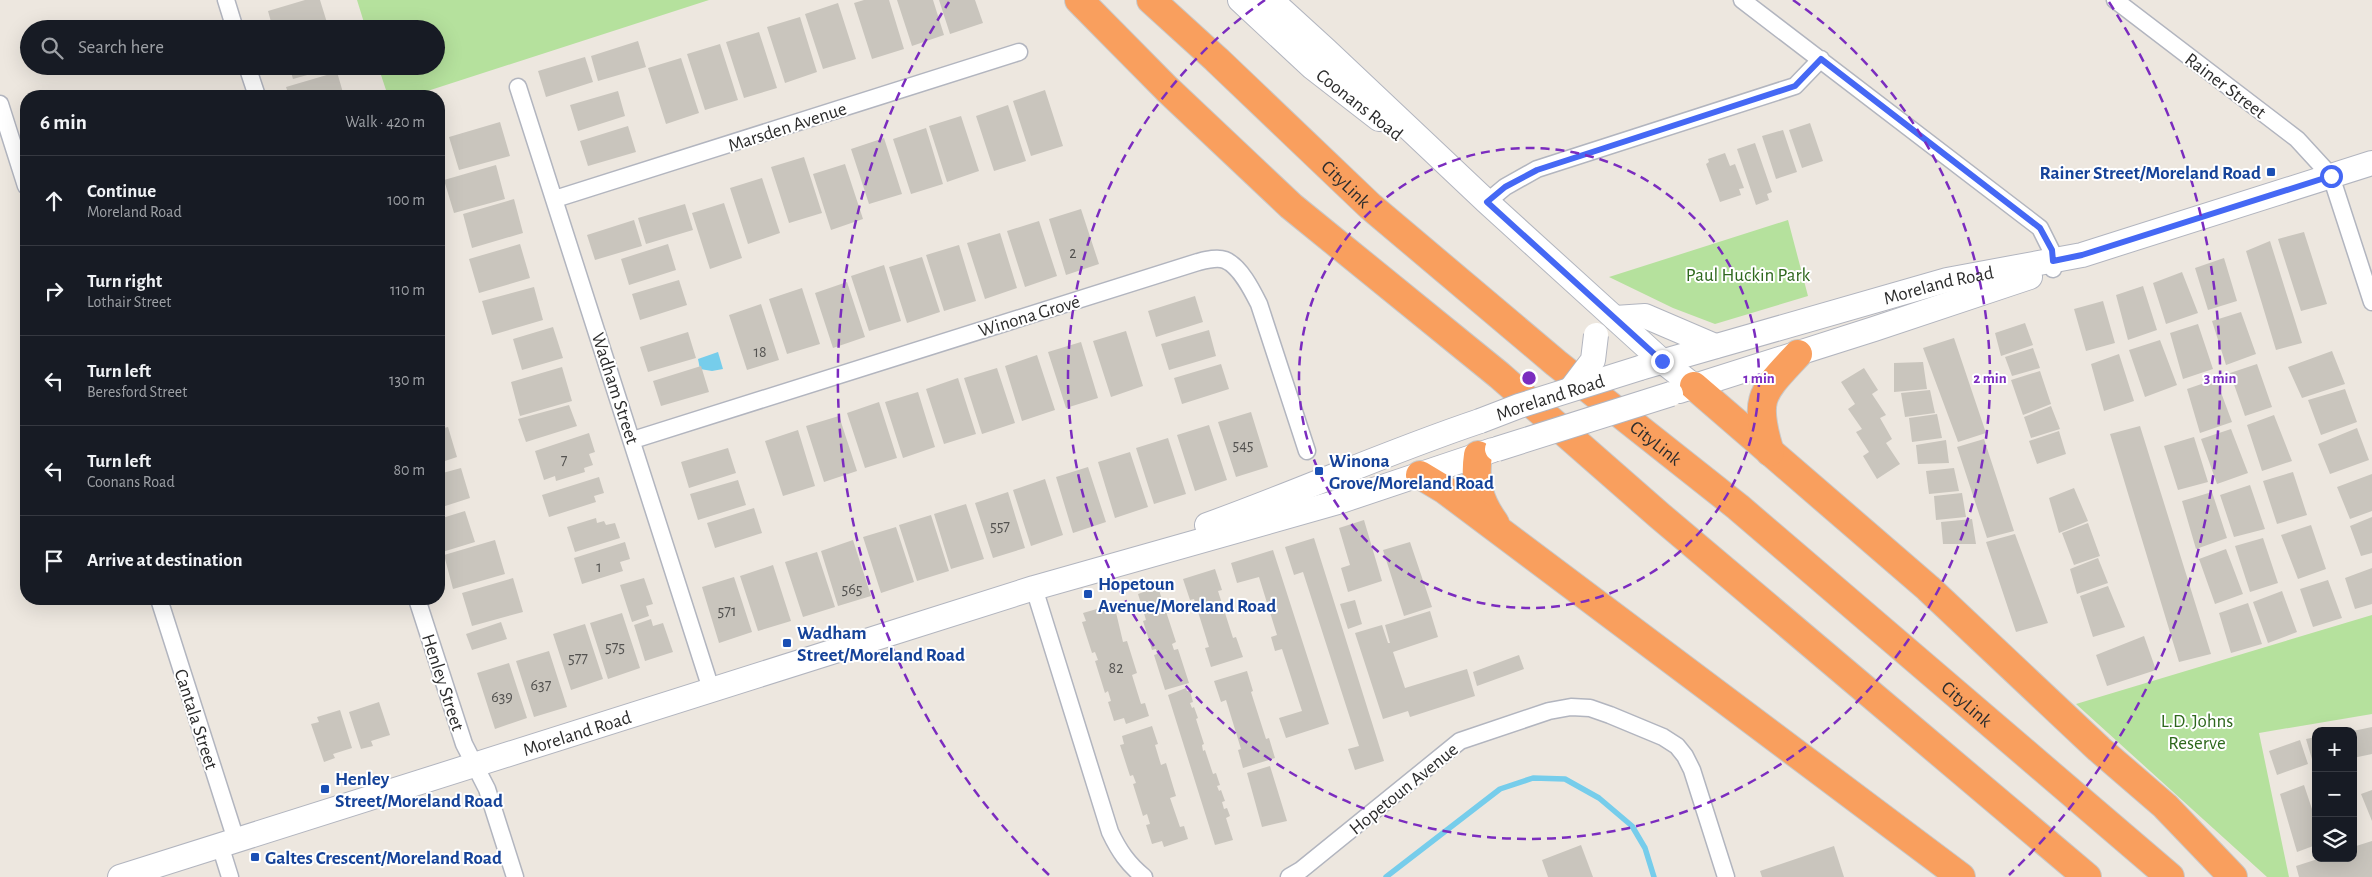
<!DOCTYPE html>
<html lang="en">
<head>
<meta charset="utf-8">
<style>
  body { margin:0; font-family:"Alegreya Sans",sans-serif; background:#20242c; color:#f1f3f6 }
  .controls { position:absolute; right:15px; bottom:15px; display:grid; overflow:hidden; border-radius:10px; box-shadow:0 5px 20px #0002 }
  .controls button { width:45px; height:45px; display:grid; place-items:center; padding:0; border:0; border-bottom:1px solid #363941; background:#171b24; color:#f1f3f6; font:25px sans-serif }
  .stop { position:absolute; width:15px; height:15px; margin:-11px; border:4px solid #4568f4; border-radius:50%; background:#fff }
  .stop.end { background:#4568f4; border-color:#fff; box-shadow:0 1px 5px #0008 }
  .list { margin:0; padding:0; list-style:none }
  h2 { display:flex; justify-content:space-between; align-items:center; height:65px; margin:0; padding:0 20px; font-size:21px }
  h2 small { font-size:16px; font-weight:400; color:#9ea1a6 }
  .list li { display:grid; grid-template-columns:32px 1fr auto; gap:15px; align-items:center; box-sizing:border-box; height:90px; padding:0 20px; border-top:1px solid #363941 }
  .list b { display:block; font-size:19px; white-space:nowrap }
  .list p { margin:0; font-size:16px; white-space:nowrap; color:#9ea1a6 }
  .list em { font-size:16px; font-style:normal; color:#9ea1a6 }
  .icon { flex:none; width:28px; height:28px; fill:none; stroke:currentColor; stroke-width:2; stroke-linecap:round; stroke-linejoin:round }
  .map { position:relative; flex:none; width:2372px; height:877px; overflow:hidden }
  .search { position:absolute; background:#171b24; box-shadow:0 5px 20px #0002; left:20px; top:20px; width:425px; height:55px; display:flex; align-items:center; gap:12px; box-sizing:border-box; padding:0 18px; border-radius:28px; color:#9ea1a6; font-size:19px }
  .panel { position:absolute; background:#171b24; box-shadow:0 5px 20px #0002; left:20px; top:90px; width:425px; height:515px; border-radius:20px }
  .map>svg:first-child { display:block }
  .green { fill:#b5e19d }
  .water { fill:#76cdeb }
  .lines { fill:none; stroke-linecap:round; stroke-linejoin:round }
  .stream { stroke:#76cdeb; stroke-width:5.5 }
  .building { fill:#c9c5bd }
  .street-casing { stroke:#b2b5bf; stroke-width:19 }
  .secondary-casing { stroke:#b2b5bf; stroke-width:26 }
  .highway-casing { stroke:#c8c8c8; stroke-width:30 }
  .street { stroke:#fff; stroke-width:16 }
  .secondary { stroke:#fff; stroke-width:24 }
  .highway { stroke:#f99f5e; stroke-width:28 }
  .secondary-bridge-casing { stroke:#b2b5bf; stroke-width:26; stroke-linecap:butt }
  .secondary-bridge { stroke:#fff; stroke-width:24 }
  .route { stroke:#4568f4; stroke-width:6 }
  .ring { fill:none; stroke:#7b2cbf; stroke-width:2.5; stroke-dasharray:9 6 }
  .transit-dot { fill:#1a4fb4; stroke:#fff; stroke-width:2 }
  .labels { text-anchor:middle; stroke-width:4; stroke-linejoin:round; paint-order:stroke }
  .number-label { font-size:16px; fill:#535250 }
  .street-label { font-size:19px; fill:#2c2c2c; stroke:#fff }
  .transit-label { font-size:19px; font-weight:bold; fill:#164399; stroke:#fff; text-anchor:start }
  .park-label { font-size:19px; fill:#2e681d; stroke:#fff }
  .centre { fill:#7b2cbf; stroke:#fff; stroke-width:2.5 }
  .ring-label { font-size:15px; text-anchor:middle; font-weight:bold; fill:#7b2cbf; stroke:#fff; stroke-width:4; stroke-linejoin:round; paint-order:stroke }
</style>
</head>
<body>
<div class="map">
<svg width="2372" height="877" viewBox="0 0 2372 877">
  <rect width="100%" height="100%" fill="#ede7df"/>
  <path class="green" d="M357,0H709L412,96H388L378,66H436V29H366Z
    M1788,220L1808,296L1715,324L1673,308L1609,277Z
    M2372,615V714L2259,733L2289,877H2267L2076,704Z"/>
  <path class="water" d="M718,352L723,369L712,371L700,369L698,359Z"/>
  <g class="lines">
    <path class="stream" d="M1386,877L1500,789L1533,778L1565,779L1599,798L1632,826L1645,848L1654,877"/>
  </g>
  <path class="building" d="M305,0H320L329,29H273L268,11Z
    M864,0H889L904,49L872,59L854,3Z
    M897,0H933L944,35L912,46Z
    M939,0H975L983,23L950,34Z
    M838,3L856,59L823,69L805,14Z
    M800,17L817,72L785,83L767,27Z
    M759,32L777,88L744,98L726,42Z
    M638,41L646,67L598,81L591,56Z
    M720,44L738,100L705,110L687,54Z
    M585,57L593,82L546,97L538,71Z
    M681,58L699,113L666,124L648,68Z
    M289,66H336V67L293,79Z
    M337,72L344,96H289L286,87Z
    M1045,90L1063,146L1031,156L1013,101Z
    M618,91L625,116L578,131L570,105Z
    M1008,105L1026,161L994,171L976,116Z
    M961,116L979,171L947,182L929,126Z
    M500,122L510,156L459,170L449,137Z
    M1810,123L1823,161L1802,168L1789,130Z
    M628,126L636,152L588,166L580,141Z
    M926,128L943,184L911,194L893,139Z
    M1783,130L1797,172L1776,179L1762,136Z
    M884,138L902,194L869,204L851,149Z
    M1755,143L1772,192L1767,194L1769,200L1756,205L1737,149Z
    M1725,153L1730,166L1735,164L1744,188L1739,189L1741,195L1720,202L1706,164L1709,162L1708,159Z
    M804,157L822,213L789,223L771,167Z
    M845,164L863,219L831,230L813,174Z
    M496,165L505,199L454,213L444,180Z
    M762,178L780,233L748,244L730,188Z
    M514,199L523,233L472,248L463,214Z
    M724,203L742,258L710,269L692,213Z
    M685,204L693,230L646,244L638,218Z
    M1081,209L1099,264L1066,275L1049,219Z
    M634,220L642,246L595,260L587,235Z
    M1039,221L1057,276L1025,287L1007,231Z
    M2304,232L2327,304L2301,311L2278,239Z
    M1000,233L1017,288L985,299L967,243Z
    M2270,241L2302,343L2276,350L2246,251Z
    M520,244L530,278L479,293L469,259Z
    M668,244L676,270L629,285L621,259Z
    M959,245L976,301L944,311L926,255Z
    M922,257L940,312L907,323L889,267Z
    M2224,258L2237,301L2208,310L2195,268Z
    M884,265L901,321L869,331L851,276Z
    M2182,272L2198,313L2166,324L2153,283Z
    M679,280L687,305L640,320L632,294Z
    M847,282L865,337L833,348L815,293Z
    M2143,286L2157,330L2128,340L2116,295Z
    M534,287L543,320L492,335L482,301Z
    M802,288L820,344L787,354L769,299Z
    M1195,296L1203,322L1156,337L1148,311Z
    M2103,301L2115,343L2086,351L2074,309Z
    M761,304L779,360L747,370L729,315Z
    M2241,312L2256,354L2226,365L2212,321Z
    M2025,323L2033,345L2001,356L1995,333Z
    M2198,324L2213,369L2183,379L2170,333Z
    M553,327L563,358L522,370L513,339Z
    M1209,330L1216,356L1169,370L1161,344Z
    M1126,331L1143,386L1111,397L1093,341Z
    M688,332L696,358L648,372L640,347Z
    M1954,338L1986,433L1958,442L1923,348Z
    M2160,340L2177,385L2145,397L2129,350Z
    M1081,342L1098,398L1066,408L1048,352Z
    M2033,348L2040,368L2012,376L2005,357Z
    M2332,351L2345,384L2302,398L2288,367Z
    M2119,354L2134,401L2104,411L2091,364Z
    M1037,355L1055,410L1022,421L1005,366Z
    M1923,362L1927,389L1894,392V363Z
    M1221,364L1229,389L1182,404L1174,378Z
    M2257,364L2272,407L2245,416L2230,373Z
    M701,366L709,392L661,406L653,381Z
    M562,367L572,401L520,416L511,382Z
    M997,368L1015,423L982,434L964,378Z
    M1864,368L1878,390L1872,394L1886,415L1880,418L1892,439L1886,443L1900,464L1877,479L1863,456L1869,452L1856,432L1862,429L1848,409L1855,404L1841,382Z
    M2040,371L2051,404L2023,415L2011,380Z
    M958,378L976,434L944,444L926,389Z
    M2216,379L2232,422L2200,433L2187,389Z
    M2345,389L2357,422L2321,435L2308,400Z
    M1930,390L1935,413L1905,417L1901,393Z
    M918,392L935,447L903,458L885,402Z
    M439,399L445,418L439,420Z
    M879,402L897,458L865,468L847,413Z
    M569,405L577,426L526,442L518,419Z
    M2051,406L2060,429L2031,438L2024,417Z
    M1251,412L1268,467L1236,477L1218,422Z
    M1937,414L1942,438L1912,442L1909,418Z
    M2274,415L2292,461L2262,471L2247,425Z
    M839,416L857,471L824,482L806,426Z
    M1209,425L1227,480L1195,491L1177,435Z
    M2140,426L2211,654L2179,662L2110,434Z
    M448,427L457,457L439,463V429Z
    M2357,428L2369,460L2330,474L2318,444Z
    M2231,429L2248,473L2217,484L2201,439Z
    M798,430L815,486L783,496L765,441Z
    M2059,431L2066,454L2037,464L2029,441Z
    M589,433L595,452L589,454L593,465L584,468L585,472L556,481L555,476L544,480L535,451Z
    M2194,437L2208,482L2178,490L2164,446Z
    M1168,438L1186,494L1154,504L1136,448Z
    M1984,439L2014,531L1987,538L1957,447Z
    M1946,440L1949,463L1918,464L1916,445Z
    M728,448L736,473L689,488L681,462Z
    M1130,452L1148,507L1115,518L1098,462Z
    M1088,467L1106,522L1073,533L1056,477Z
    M461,468L470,498L439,508V474Z
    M1954,468L1959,491L1929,494L1926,471Z
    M2293,472L2307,515L2277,524L2263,481Z
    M2372,474V511L2350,519L2337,487Z
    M599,477L604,493L594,496L596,502L549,517L542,495Z
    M1045,479L1063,535L1031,546L1013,490Z
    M738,480L746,505L698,520L690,494Z
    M2250,485L2265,529L2234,537L2220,495Z
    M2074,488L2088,521L2059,533L2049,498Z
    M1008,492L1025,548L993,558L975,503Z
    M2212,492L2227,538L2196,549L2182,501Z
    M1962,493L1966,517L1936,520L1934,496Z
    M966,504L984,559L951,569L934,514Z
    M754,508L762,533L715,548L707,523Z
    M465,511L475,542L439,553V519Z
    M931,515L949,571L917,581L899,525Z
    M2372,517V553L2361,556L2350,526Z
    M596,518L597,523L604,521L606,525L615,523L620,538L575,552L567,527Z
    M1972,519L1976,544H1943L1941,522Z
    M1364,520L1382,581L1348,592L1341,568L1350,565L1339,528Z
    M2088,523L2100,556L2074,565L2062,533Z
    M2311,525L2326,569L2298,579L2281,535Z
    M896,527L914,582L881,593L863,537Z
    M2015,534L2048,623L2016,632L1986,542Z
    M1314,538L1384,761L1355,770L1348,749L1359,746L1303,572L1294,575L1285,547Z
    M2263,538L2278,583L2250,592L2235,546Z
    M495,540L505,574L453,589L444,555Z
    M853,540L871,596L838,606L821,551Z
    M625,542L630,559L620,562L623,571L582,584L574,558Z
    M1410,542L1432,607L1404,616L1383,550Z
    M2226,549L2243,594L2215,604L2199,559Z
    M1273,550L1329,724L1286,738L1279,718L1302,711L1282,649L1275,651L1271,637L1277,635L1259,577L1237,583L1231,563Z
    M817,552L835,607L803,617L785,562Z
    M2098,558L2108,583L2077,594L2070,569Z
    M773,565L791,621L758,631L740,576Z
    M2372,568V604L2355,609L2345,578Z
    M1215,569L1222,590L1218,591L1233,638L1236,637L1243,657L1211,667L1205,648L1209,647L1194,599L1190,600L1183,579Z
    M734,577L752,632L719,643L702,587Z
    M513,578L523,612L472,626L462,593Z
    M644,578L653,604L646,606L649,616L632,622L620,585Z
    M2328,580L2342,618L2313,627L2300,589Z
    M2108,586L2125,627L2093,637L2080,596Z
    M1158,587L1176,642L1172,644L1174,650L1178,649L1189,683L1165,690L1154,655L1157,654L1156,649L1152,650L1143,621L1146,620L1138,594Z
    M2282,591L2297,632L2268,643L2253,602Z
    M1355,600L1362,624L1348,629L1340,604Z
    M2248,603L2262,644L2231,653L2219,613Z
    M1114,604L1123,642L1127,641L1137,673L1132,675L1141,704L1145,703L1149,716L1126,724L1124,718L1114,721L1108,702L1111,701L1108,691L1105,693L1095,661L1098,660L1095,652L1092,653L1082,622L1086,621L1083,613Z
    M1430,611L1438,637L1393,652L1405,688L1467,669L1475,696L1410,717L1408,711L1383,719L1355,633L1382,625L1388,643H1390L1385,625Z
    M622,613L640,668L608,679L590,623Z
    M651,619L653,626L663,623L673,652L645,661L634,625Z
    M501,622L507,639L472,650L466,634Z
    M585,624L603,679L571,690L553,634Z
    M2144,636L2156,670L2107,686L2096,655Z
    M549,651L567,707L534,717L516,661Z
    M1519,655L1524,669L1477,686L1473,672Z
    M509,663L527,718L495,729L477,673Z
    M1247,671L1253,691L1251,692L1266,739L1269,738L1275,758L1243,768L1238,750L1241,749L1226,700L1221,702L1214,681Z
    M1186,688L1187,691H1190L1193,702L1190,703L1192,708L1194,707L1198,718L1196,719L1204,744L1202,745L1203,751L1205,750L1213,774L1216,773L1220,785L1217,786L1219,791L1221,790L1225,801L1222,802L1224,809L1227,808L1230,816L1226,818L1233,840L1215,845L1168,695Z
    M379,702L390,735L371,741L373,746L361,749L349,712Z
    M340,710L352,748L333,754L335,758L324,762L311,724L319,722L317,717Z
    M1152,726L1158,744L1155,745L1161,765L1166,763L1176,796L1170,798L1180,827L1184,826L1188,839L1164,847L1162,841L1152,844L1146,825L1150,824L1147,814L1143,816L1133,784L1136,783L1133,775L1130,776L1120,745L1124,744L1122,736Z
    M2372,727V754L2353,758V731Z
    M2316,737V765L2314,766L2306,739Z
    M2300,740L2308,764L2277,775L2269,751Z
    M1270,766L1287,821L1262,827L1247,773Z
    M2304,785L2316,821V845L2297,852L2280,794Z
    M2372,790V821L2361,794Z
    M2372,841V877H2299L2296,866L2321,858H2353V847Z
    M1581,845L1593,877H1548L1542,860Z
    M1834,846L1844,877H1762L1760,871Z"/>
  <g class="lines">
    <g class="street-casing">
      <path id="street" d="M226,0L235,29
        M1742,0L2040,228L2051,250L2053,269
        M2115,0L2297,139L2331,176L2372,302
        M247,66L257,96
        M518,87L711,689
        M0,104L26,186
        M555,199L1019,52
        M1487,202L1505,187L1537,169L1795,86L1821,59
        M633,440L1198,262C1206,260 1217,257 1225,260C1240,266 1252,290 1259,304L1307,451
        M1034,588L1110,832C1119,851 1128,864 1144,877
        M159,599L236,840
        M417,599L464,744L487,789L515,877
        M220,845L230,877
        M1289,877L1301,870L1460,741L1549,711L1571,707L1590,708L1610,715L1663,737L1677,746L1685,756L1692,770L1726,877"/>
    </g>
    <g class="secondary-casing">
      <g id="secondary">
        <path d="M1240,0L1312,67L1379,119"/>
        <path d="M1267,0L1281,9L1326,50L1487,202L1662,361L1694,386"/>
        <path d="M1615,318L1645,316L1715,346"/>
        <path id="s1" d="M1640,368L1947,280L2082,255L2372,163"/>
        <path d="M1679,391L1874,329L2030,277"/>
        <path d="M1207,525C1299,492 1387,452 1480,421"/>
        <path id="s2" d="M120,877L1034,588L1338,502L1493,450"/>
      </g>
    </g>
    <g class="highway-casing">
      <g id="highway">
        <path d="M1079,0L1167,89L1291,206L1499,375L1660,516L2087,877"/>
        <path id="s3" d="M1151,0L1216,59L1370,206L1556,363L1738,507L2170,877"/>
        <path d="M1694,386L1928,588L2099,749L2165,806L2233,877"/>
        <path d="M1770,452C1753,397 1762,393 1798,354"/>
        <path d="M1478,455C1474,482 1479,501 1495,523"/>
        <path d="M1420,475L1445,490L1961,877"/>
      </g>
    </g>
    <use href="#street" class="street"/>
    <use href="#secondary" class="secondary"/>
    <use href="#highway" class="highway"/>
    <g class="secondary-bridge-casing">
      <g id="secondary-bridge">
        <path d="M1571,389L1593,360L1596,335"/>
        <path id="s4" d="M1480,421L1519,406L1640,368"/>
        <path d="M1497,449L1671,394"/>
      </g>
    </g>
    <use href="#secondary-bridge" class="secondary-bridge"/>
  </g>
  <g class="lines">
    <path class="route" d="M1662,361L1487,202L1505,187L1537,170L1795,86L1821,59L2040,228L2052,250L2053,261L2082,255L2331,176"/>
  </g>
  <g class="ring">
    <circle cx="1529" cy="378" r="230"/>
    <path d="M1793 0A461 461 0 1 1 1265 0"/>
    <path d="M1049 875A691 691 0 0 1 949 2M2109 2A691 691 0 0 1 2009 875"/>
  </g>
  <g class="transit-dot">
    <rect x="2266" y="167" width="10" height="10" rx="2.5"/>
    <rect x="1314" y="466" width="10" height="10" rx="2.5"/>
    <rect x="1083" y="589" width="10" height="10" rx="2.5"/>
    <rect x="782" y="638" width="10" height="10" rx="2.5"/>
    <rect x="320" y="784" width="10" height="10" rx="2.5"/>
    <rect x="250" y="852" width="10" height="10" rx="2.5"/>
  </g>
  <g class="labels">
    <g class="number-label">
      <text x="1073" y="258">2</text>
      <text x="760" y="357">18</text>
      <text x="1243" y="450">545</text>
      <text x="564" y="465">7</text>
      <text x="1000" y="531">557</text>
      <text x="599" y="572">1</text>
      <text x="852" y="594">565</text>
      <text x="727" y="616">571</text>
      <text x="615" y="652">575</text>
      <text x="578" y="663">577</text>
      <text x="1116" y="673">82</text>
      <text x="541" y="690">637</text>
      <text x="502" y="702">639</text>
    </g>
    <g class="street-label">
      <text transform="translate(2226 85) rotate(37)" y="7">Rainer Street</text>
      <text transform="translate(1360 104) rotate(38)" y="7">Coonans Road</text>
      <text transform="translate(787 126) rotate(-18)" y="7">Marsden Avenue</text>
      <text dy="7" stroke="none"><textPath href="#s3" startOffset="268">CityLink</textPath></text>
      <text dy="7" stroke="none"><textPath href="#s1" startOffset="310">Moreland Road</textPath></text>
      <text transform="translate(1029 315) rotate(-17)" y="7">Winona Grove</text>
      <text transform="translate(616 388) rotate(72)" y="7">Wadham Street</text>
      <text dy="7" stroke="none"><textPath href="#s4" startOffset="74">Moreland Road</textPath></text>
      <text dy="7" stroke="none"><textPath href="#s3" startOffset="672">CityLink</textPath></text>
      <text transform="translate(444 682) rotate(72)" y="7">Henley Street</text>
      <text dy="7" stroke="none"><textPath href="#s3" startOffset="1078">CityLink</textPath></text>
      <text transform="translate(197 719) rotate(72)" y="7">Cantala Street</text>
      <text dy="7" stroke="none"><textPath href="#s2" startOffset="479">Moreland Road</textPath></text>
      <text transform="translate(1403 788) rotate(-39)" y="7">Hopetoun Avenue</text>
    </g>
    <g class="transit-label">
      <text x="2261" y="179" text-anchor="end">Rainer Street/Moreland Road</text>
      <text x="1329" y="467">Winona<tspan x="1329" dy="22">Grove/Moreland Road</tspan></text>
      <text x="1098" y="590">Hopetoun<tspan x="1098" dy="22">Avenue/Moreland Road</tspan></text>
      <text x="797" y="639">Wadham<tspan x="797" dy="22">Street/Moreland Road</tspan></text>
      <text x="335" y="785">Henley<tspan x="335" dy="22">Street/Moreland Road</tspan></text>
      <text x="265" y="864">Galtes Crescent/Moreland Road</text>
    </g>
    <g class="park-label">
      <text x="1748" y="281">Paul Huckin Park</text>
      <text x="2197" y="727">L.D. Johns<tspan x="2197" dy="22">Reserve</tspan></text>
    </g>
  </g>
  <circle cx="1529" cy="378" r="8" class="centre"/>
  <g class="ring-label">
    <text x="1759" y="383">1 min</text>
    <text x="1990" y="383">2 min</text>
    <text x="2220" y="383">3 min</text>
  </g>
</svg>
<div class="controls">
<button>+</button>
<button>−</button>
<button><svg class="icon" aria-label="layers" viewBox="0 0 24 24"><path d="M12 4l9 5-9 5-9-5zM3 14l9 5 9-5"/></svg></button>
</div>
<div class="stop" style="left:2331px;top:176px"></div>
<div class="stop end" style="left:1662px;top:361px"></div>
<div class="search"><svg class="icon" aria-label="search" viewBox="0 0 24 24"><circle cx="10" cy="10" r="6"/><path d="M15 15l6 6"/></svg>Search here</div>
<section class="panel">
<h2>6 min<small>Walk · 420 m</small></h2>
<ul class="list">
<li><svg class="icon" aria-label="ahead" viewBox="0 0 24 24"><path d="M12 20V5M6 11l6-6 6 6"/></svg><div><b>Continue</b><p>Moreland Road</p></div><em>100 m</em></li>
<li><svg class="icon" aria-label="right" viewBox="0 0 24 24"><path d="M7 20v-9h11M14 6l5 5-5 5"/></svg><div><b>Turn right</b><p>Lothair Street</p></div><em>110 m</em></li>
<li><svg class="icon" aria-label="left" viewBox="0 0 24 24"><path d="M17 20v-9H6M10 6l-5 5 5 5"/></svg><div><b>Turn left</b><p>Beresford Street</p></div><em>130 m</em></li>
<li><svg class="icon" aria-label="left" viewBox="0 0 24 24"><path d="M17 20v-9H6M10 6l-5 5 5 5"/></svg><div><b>Turn left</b><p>Coonans Road</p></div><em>80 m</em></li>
<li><svg class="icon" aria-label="arrive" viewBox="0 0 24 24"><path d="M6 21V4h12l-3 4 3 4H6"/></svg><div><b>Arrive at destination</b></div></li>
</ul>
</section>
</div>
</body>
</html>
